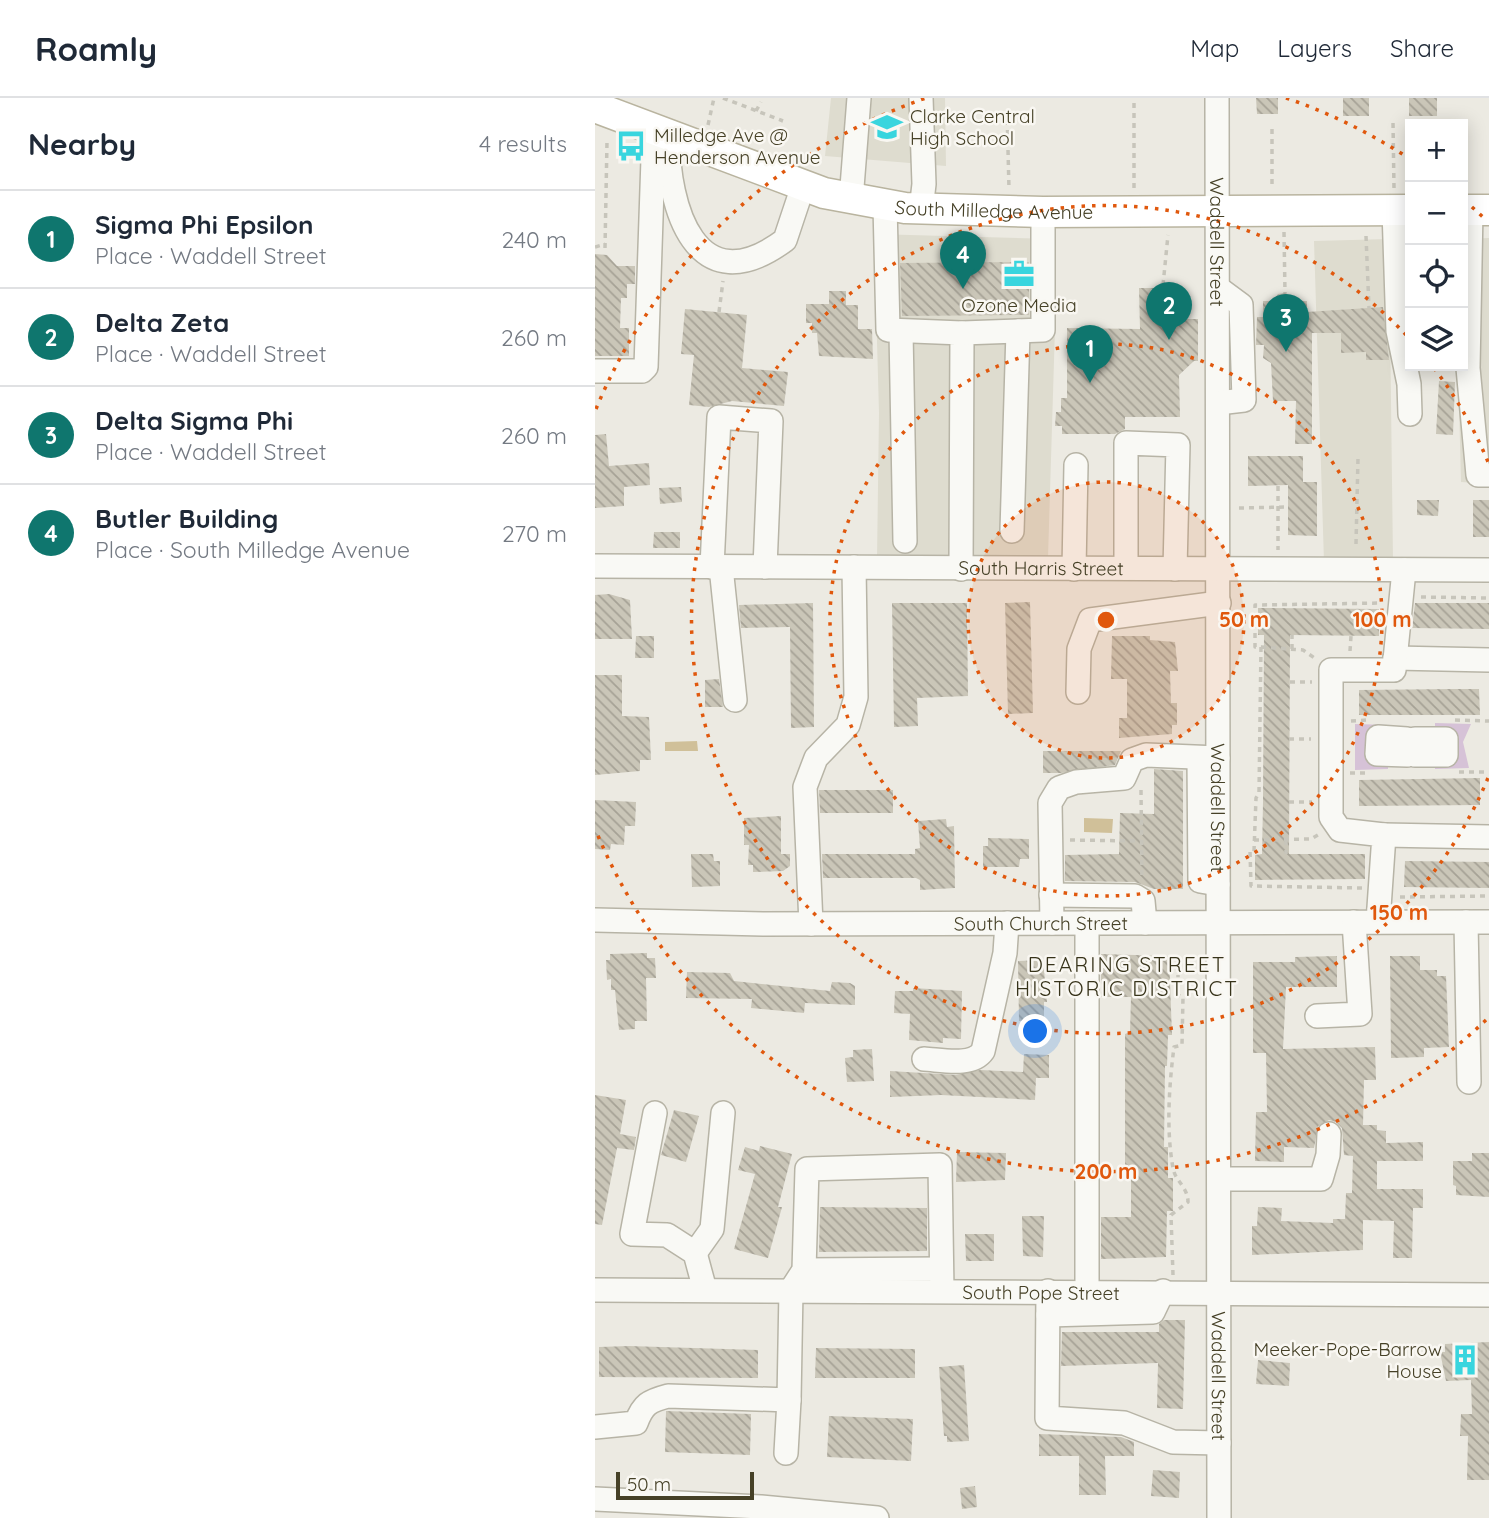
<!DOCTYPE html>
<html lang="en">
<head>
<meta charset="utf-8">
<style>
  body { margin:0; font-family:Quicksand,sans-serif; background:#f6f6f7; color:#1f2937 }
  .controls { position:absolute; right:21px; top:21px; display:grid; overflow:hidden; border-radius:0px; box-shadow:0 4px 18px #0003 }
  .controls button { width:63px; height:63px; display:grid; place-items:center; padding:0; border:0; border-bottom:2px solid #e0e1e3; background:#fff; color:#1f2937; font:35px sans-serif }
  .scale { position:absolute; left:21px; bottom:18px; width:138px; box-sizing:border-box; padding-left:7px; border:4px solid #464127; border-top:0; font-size:19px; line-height:24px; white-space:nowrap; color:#464127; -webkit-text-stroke:5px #f9f7f2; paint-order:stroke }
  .you { position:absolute; left:441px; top:934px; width:24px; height:24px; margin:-18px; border:5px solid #fff; border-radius:50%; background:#1a73e8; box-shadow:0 0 0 10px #1a73e833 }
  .badge { display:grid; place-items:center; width:46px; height:46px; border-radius:50%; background:#0f766e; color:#fff; font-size:23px; font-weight:700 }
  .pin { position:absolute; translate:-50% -58px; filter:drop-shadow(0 2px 4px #0008) }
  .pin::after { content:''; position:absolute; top:37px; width:24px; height:21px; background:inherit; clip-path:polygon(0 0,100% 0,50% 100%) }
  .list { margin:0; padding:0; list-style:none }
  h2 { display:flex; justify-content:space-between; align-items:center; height:91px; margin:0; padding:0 28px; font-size:30px }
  h2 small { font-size:23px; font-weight:400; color:#747a83 }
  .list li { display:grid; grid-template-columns:46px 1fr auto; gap:21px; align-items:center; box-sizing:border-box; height:98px; padding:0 28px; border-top:2px solid #e0e1e3 }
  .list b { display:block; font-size:26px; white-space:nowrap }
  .list p { margin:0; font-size:23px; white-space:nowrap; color:#747a83 }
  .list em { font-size:23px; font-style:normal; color:#747a83 }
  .icon { flex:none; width:38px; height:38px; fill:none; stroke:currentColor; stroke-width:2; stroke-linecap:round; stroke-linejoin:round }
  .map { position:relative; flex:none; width:894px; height:1420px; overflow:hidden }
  header { display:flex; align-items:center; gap:42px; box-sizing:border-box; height:98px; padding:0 35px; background:#fff; border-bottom:2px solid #e0e1e3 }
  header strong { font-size:33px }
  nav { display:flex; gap:38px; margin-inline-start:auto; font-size:24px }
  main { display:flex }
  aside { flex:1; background:#fff }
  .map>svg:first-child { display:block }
  .built { fill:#dedccf }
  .green { fill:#d6c2d7 }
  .water { fill:#d0c099 }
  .building { fill:url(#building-back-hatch) }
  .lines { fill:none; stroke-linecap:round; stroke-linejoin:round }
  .minor-casing { stroke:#b7b4a6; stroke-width:26 }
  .major-casing { stroke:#b9b49f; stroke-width:33 }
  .path { stroke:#c7c5bb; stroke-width:3.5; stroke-dasharray:5 5; stroke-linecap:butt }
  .minor { stroke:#f9f9f5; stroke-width:23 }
  .major { stroke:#fff; stroke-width:30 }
  .ring { fill:none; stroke:#e0580d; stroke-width:3.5; stroke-dasharray:3.5 7 }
  .labels { text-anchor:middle; stroke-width:5; stroke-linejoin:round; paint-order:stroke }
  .poi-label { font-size:19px; fill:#464127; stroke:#f9f7f2; text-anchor:start }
  .street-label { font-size:19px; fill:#464127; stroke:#f9f7f2 }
  .neighbourhood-label { font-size:21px; letter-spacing:2px; fill:#37331a; stroke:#f9f7f2 }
  .centre { fill:#e0580d; stroke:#f9f7f2; stroke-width:3.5 }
  .ring-label { font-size:21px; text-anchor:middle; font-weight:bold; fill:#e0580d; stroke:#f9f7f2; stroke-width:5; stroke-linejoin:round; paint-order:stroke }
</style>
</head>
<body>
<header>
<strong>Roamly</strong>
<nav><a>Map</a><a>Layers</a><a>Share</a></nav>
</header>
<main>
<aside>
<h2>Nearby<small>4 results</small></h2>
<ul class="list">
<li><span class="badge">1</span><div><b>Sigma Phi Epsilon</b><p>Place · Waddell Street</p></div><em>240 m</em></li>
<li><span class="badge">2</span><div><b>Delta Zeta</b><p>Place · Waddell Street</p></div><em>260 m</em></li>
<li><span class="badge">3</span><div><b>Delta Sigma Phi</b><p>Place · Waddell Street</p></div><em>260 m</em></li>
<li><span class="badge">4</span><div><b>Butler Building</b><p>Place · South Milledge Avenue</p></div><em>270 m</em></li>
</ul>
</aside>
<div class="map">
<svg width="894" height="1420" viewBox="0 0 894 1420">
  <defs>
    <pattern id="building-back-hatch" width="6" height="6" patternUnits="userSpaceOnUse" patternTransform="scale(1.75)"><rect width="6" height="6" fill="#cac6b8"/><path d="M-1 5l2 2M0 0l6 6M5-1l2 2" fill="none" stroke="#a6a296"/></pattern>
  </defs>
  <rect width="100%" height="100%" fill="#eceae2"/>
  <path class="built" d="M236,0H350L351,68L230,58Z
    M279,136L459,141L461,197L453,460L282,462L284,315Z
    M894,140V386L866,384L863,268L868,141Z
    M794,141L798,463L729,464L719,143Z"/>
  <path class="green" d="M840,625L876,626L868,644L874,670L840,671Z
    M760,626L793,627V671L760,672Z"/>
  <path class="water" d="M102,643L103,653H70V644Z
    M489,720L518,721L517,735L489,734Z"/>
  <path class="building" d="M661,0H683V16H662Z
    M748,0H774V18H748Z
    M814,0H842V18H814Z
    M0,156L12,157L22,168H40V186H32V200H26L25,230H34V258H0Z
    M434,164V217L307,218L305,165Z
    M544,190H583V221H603V263H599L584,277L585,319H530V331L520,336H467V328H460L461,314H466V300H472V230L545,231Z
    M234,193H251V207H263V231H277L278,261L224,258L222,235H217V225H211V206H234Z
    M691,195L702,203H712V214L788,209L794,262H771V254L746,255V235H717V346H700L701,303H678L676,265L668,260L669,247H661L662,219H668V203H678L683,196Z
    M90,211L152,217L147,270L193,274L189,308L137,303L114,309L94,307L99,257L86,256Z
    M844,283L860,284L858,337L841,336Z
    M11,336L14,368L54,365L55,387L29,389V408L0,410V337Z
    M653,358H708V384H722V438L693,437V387L653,388Z
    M86,389L87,404L65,406L64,390Z
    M822,402H844L843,418L822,417Z
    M878,402H894V439H878Z
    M59,434H85V450H58Z
    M14,496L35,502L37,541H0V497Z
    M435,504L438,615L413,616L410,505Z
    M218,505L219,629L196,630L195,529L146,530L144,507Z
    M297,505H372L373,598L322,600L323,628L299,629Z
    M820,505H894V531L817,530Z
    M663,510L784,511V538L695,537L694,756H770V781L660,782V757L667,756L668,704L669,537H663Z
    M41,538H59V560H40Z
    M517,538H555V542L580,544L583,573H575L576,605H582V627H577V636L524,640V620H532V581H516Z
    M0,577H27V618L54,619L56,662H45V673L0,677Z
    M124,581L128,609H110V582Z
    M857,591H884L885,617H764V592Z
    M448,653H526L520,667L466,675H448Z
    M559,671L588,673V791H559L540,784L470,783V757L524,756L525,715L559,716Z
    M885,680V707L764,708V682Z
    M224,692H298V715H225Z
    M0,702L41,704L40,728H30L29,747L16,746L15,752L0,751Z
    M186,718V756H195V768L188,773L158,774V767H153L154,747H149V720Z
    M351,721L352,729L359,728L360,790L325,792V782L321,780H228L227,756H320V751L325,750L323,723Z
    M393,740L434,741V761H425L424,769H388V748H393Z
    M96,756H118L119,763H125V788L97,789Z
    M810,763L894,764V790L809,789Z
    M52,855V860H60L61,880H51L52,923H40V931L24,932L20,892H16V881L12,882L11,862H15V856Z
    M506,856L574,858L577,937H573L572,968H570L569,1049H573V1080H578V1113H572L571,1159L506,1161V1119H536V1082L530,1080V936L535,934L536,899H506Z
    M742,858V889H691L688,951L780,949L781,982H769L768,1027H782V1032L791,1033V1045L828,1044V1063H782V1091H828V1110H818L817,1160H798L799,1123L768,1122V1152L657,1157V1128H662L663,1109L687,1110L686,1123L738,1125V1121H750L751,1095H757L758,1058L749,1057L747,1030L741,1024L734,1022L723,1028L719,1050L689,1049V1064L660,1063L661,1014H672L671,955H658V864H700V859Z
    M795,858H825V872H842V878H851L854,949L829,950V959L796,960Z
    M448,862L452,904H449V922L424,923L423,863Z
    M92,874L135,875L139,883L235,893L237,884L255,885L260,888V907L210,905L209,915L156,910L157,901L91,900Z
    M318,890L367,893L366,941L348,940V945L314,942L315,916L299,915L300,893H318Z
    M277,951L279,983L252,984L250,960L258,959V952Z
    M429,956L454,957V980H441L440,1002L346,997L295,999V973L361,977L385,972L428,974Z
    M0,997L31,1002L25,1036L41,1039L39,1052L22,1050L7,1127L0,1126Z
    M79,1012L104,1018L91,1064L66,1057Z
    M165,1048L197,1056L183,1109H187L173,1160L139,1151L160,1076L143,1072L150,1049L164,1053Z
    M362,1054L411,1055L410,1082L361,1084Z
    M877,1055H894V1099L861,1097V1088L858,1087V1063H877Z
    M225,1109L332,1110V1153L224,1154Z
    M427,1118H449L448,1159L428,1158Z
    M370,1136H399V1163H371Z
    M569,1222H590L588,1311L562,1310L563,1265L466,1268L467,1234H564V1226Z
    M894,1244V1382H872L873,1338H865L866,1316H877L876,1282L851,1283L845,1254H850V1246Z
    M34,1248L163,1252V1280L4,1279V1249Z
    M221,1250L320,1251V1280H220Z
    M663,1262L695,1265L694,1288L661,1286Z
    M369,1267L374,1343L352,1344V1338H349L344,1269Z
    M71,1313L156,1316L155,1357L70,1354Z
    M234,1318L318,1321L316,1363L232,1359Z
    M444,1336L526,1339L539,1344V1358H510L511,1397H484V1358H444Z
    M558,1372L585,1374L584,1400L556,1398Z
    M380,1388L382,1409L367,1411L365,1390Z"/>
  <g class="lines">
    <g class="minor-casing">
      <g id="minor">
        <path id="s1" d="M622,0L624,1420"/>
        <path d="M73,37C72,109 101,208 190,142L208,88"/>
        <path d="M256,102L264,0"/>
        <path d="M290,107L293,232L367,235L366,471"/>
        <path d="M326,112L329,86L326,0"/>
        <path d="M799,112L803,233L814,286L815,316"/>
        <path d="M876,112L873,270L883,377H894"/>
        <path d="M623,190L646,207L649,302L623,305"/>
        <path d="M306,234L310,443"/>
        <path d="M367,235L448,232V114"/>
        <path d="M0,273H47L51,269L59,31"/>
        <path d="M417,433L423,233"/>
        <path id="s2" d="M0,468L894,472"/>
        <path d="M117,469L124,319L176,323L170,469"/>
        <path d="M126,469L140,602"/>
        <path d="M531,470V345L583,347L580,471"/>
        <path d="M479,471L481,367"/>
        <path d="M800,560L894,562"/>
        <path d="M483,594L484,551L495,522L624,505"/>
        <path d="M783,639L812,641V657L782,656Z"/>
        <rect x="820" y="641" width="31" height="16"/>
        <path d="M604,661L605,783L623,786"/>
        <path d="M789,737L894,739"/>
        <path d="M456,797L540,798L548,803L550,825"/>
        <path id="s3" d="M0,822L168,826L894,824"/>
        <path d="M783,824L789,737L745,732L736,719V572H799L809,472"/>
        <path d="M871,824L874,984"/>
        <path d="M457,825L455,705L464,690L481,684L529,680L537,662L551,657L623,660"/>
        <path d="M492,825V1193"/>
        <path d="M216,826L210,689L221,660L253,627L261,599L259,469"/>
        <path d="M722,918L765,916L759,824"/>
        <path d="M329,961C347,962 377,969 388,953L410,855L412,825"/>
        <path d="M60,1015L37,1136L72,1137L100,1155L110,1192"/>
        <path d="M624,1081H726L733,1057L734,1036"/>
        <path d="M100,1155L117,1131L128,1015"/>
        <path d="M209,1172L346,1171"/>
        <path id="s4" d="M0,1192L894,1197"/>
        <path d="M453,1193L452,1320L529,1325L578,1344L624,1345"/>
        <path d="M453,1217L558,1214L568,1193"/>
        <path d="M0,1329L41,1325C48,1306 54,1303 73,1298L194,1302L196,1192L209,1172L212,1071L345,1067L347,1193"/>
        <path d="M191,1355L194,1302"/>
        <path d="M0,1401L166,1409L282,1420"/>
      </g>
    </g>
    <g class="major-casing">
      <g id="major">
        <path id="s5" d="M0,9L229,95L310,110L448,114L815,112"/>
        <path d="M868,112H894"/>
      </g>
    </g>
    <path class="path" d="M128,0L188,23
      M412,12L414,91
      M161,13L166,4
      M798,25L799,91
      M113,27L119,0
      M677,31V91
      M539,90V0
      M689,134L690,195
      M771,138L774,210
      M0,149L10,146
      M10,150L12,43
      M568,187L573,137
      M124,214L128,183
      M683,388V452
      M644,410L693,409
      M761,446L763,360
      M826,499L894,500
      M666,549L708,552L721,561
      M697,551V537
      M755,553L756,538
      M695,584H717
      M860,622L894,623
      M756,623L773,622
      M694,641H716
      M864,674H894
      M755,675H772
      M546,692L547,782
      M694,704H717
      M475,742L546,743
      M659,742L716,741L726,735
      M691,742V756
      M767,790L656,788L655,753H659L661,700L664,695L666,549H660V507L787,505
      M805,799L894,798
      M578,1177L576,1117L593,1104C593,1089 580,1083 578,1070C571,1032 574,988 579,949L587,947L588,899L583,897V877"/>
    <use href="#minor" class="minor"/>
    <use href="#major" class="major"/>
  </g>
  <circle cx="511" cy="522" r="138" fill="#e0580d" fill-opacity=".12"/>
  <g class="ring">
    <circle cx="511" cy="522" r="138"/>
    <circle cx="511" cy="522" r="276"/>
    <path d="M893 680A414 414 0 1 1 814 240M839 270A414 414 0 0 1 893 364"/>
    <path d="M891 922A552 552 0 0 1 1 733M1 311A552 552 0 0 1 331 0M691 0A552 552 0 0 1 812 59M869 102A552 552 0 0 1 891 122"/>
  </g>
  <defs>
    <g id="school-bare" transform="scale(2.415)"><path d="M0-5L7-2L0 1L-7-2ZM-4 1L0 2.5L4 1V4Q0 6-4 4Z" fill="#39d5de" stroke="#f9f7f2" stroke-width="2.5" paint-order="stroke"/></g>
    <g id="bus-bare" transform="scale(2.415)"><path d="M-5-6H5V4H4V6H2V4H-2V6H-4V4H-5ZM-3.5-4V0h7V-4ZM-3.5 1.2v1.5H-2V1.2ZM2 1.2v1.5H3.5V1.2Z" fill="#39d5de" stroke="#f9f7f2" stroke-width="2.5" paint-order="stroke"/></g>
    <g id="office-bare" transform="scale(2.415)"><path d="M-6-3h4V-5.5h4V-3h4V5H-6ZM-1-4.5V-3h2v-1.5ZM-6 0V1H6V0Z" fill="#39d5de" stroke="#f9f7f2" stroke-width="2.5" paint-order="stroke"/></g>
    <g id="building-bare" transform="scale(2.415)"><path d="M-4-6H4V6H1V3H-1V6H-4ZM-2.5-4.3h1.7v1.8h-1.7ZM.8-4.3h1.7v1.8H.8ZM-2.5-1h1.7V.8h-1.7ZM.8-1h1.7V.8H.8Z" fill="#39d5de" stroke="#f9f7f2" stroke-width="2.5" paint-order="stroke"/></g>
  </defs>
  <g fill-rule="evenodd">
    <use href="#school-bare" x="292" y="29"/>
    <use href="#bus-bare" x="36" y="48"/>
    <use href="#office-bare" x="424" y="176"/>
    <use href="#building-bare" x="870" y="1262"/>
  </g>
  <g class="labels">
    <g class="poi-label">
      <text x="315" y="25">Clarke Central<tspan x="315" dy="22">High School</tspan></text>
      <text x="59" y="44">Milledge Ave @<tspan x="59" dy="22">Henderson Avenue</tspan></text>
      <text x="424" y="214" text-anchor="middle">Ozone Media</text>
      <text x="847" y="1258" text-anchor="end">Meeker-Pope-Barrow<tspan x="847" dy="22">House</tspan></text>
    </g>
    <g class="street-label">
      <text dy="7" stroke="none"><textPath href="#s5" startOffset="416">South Milledge Avenue</textPath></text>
      <text dy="7" stroke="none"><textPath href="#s1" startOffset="144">Waddell Street</textPath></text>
      <text dy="7" stroke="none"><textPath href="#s2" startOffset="446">South Harris Street</textPath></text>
      <text dy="7" stroke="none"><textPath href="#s1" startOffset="710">Waddell Street</textPath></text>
      <text dy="7" stroke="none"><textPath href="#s3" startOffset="446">South Church Street</textPath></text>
      <text dy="7" stroke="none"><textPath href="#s4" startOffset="446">South Pope Street</textPath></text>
      <text dy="7" stroke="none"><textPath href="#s1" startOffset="1278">Waddell Street</textPath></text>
    </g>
    <g class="neighbourhood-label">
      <text x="532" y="874">DEARING STREET<tspan x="532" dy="24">HISTORIC DISTRICT</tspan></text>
    </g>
  </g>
  <circle cx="511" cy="522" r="10" class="centre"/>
  <g class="ring-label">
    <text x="649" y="529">50 m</text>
    <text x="787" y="529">100 m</text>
    <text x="804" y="822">150 m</text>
    <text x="511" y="1081">200 m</text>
  </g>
</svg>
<div class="controls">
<button>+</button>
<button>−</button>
<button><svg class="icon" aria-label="locate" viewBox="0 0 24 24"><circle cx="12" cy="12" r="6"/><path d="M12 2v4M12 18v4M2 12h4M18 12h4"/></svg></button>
<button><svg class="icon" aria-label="layers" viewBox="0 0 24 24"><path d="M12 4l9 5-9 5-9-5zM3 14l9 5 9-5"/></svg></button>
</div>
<div class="scale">50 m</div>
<div class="you"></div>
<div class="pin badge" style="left:495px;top:285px">1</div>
<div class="pin badge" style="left:574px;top:242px">2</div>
<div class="pin badge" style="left:691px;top:254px">3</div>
<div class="pin badge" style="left:368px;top:191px">4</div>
</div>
</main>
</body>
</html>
